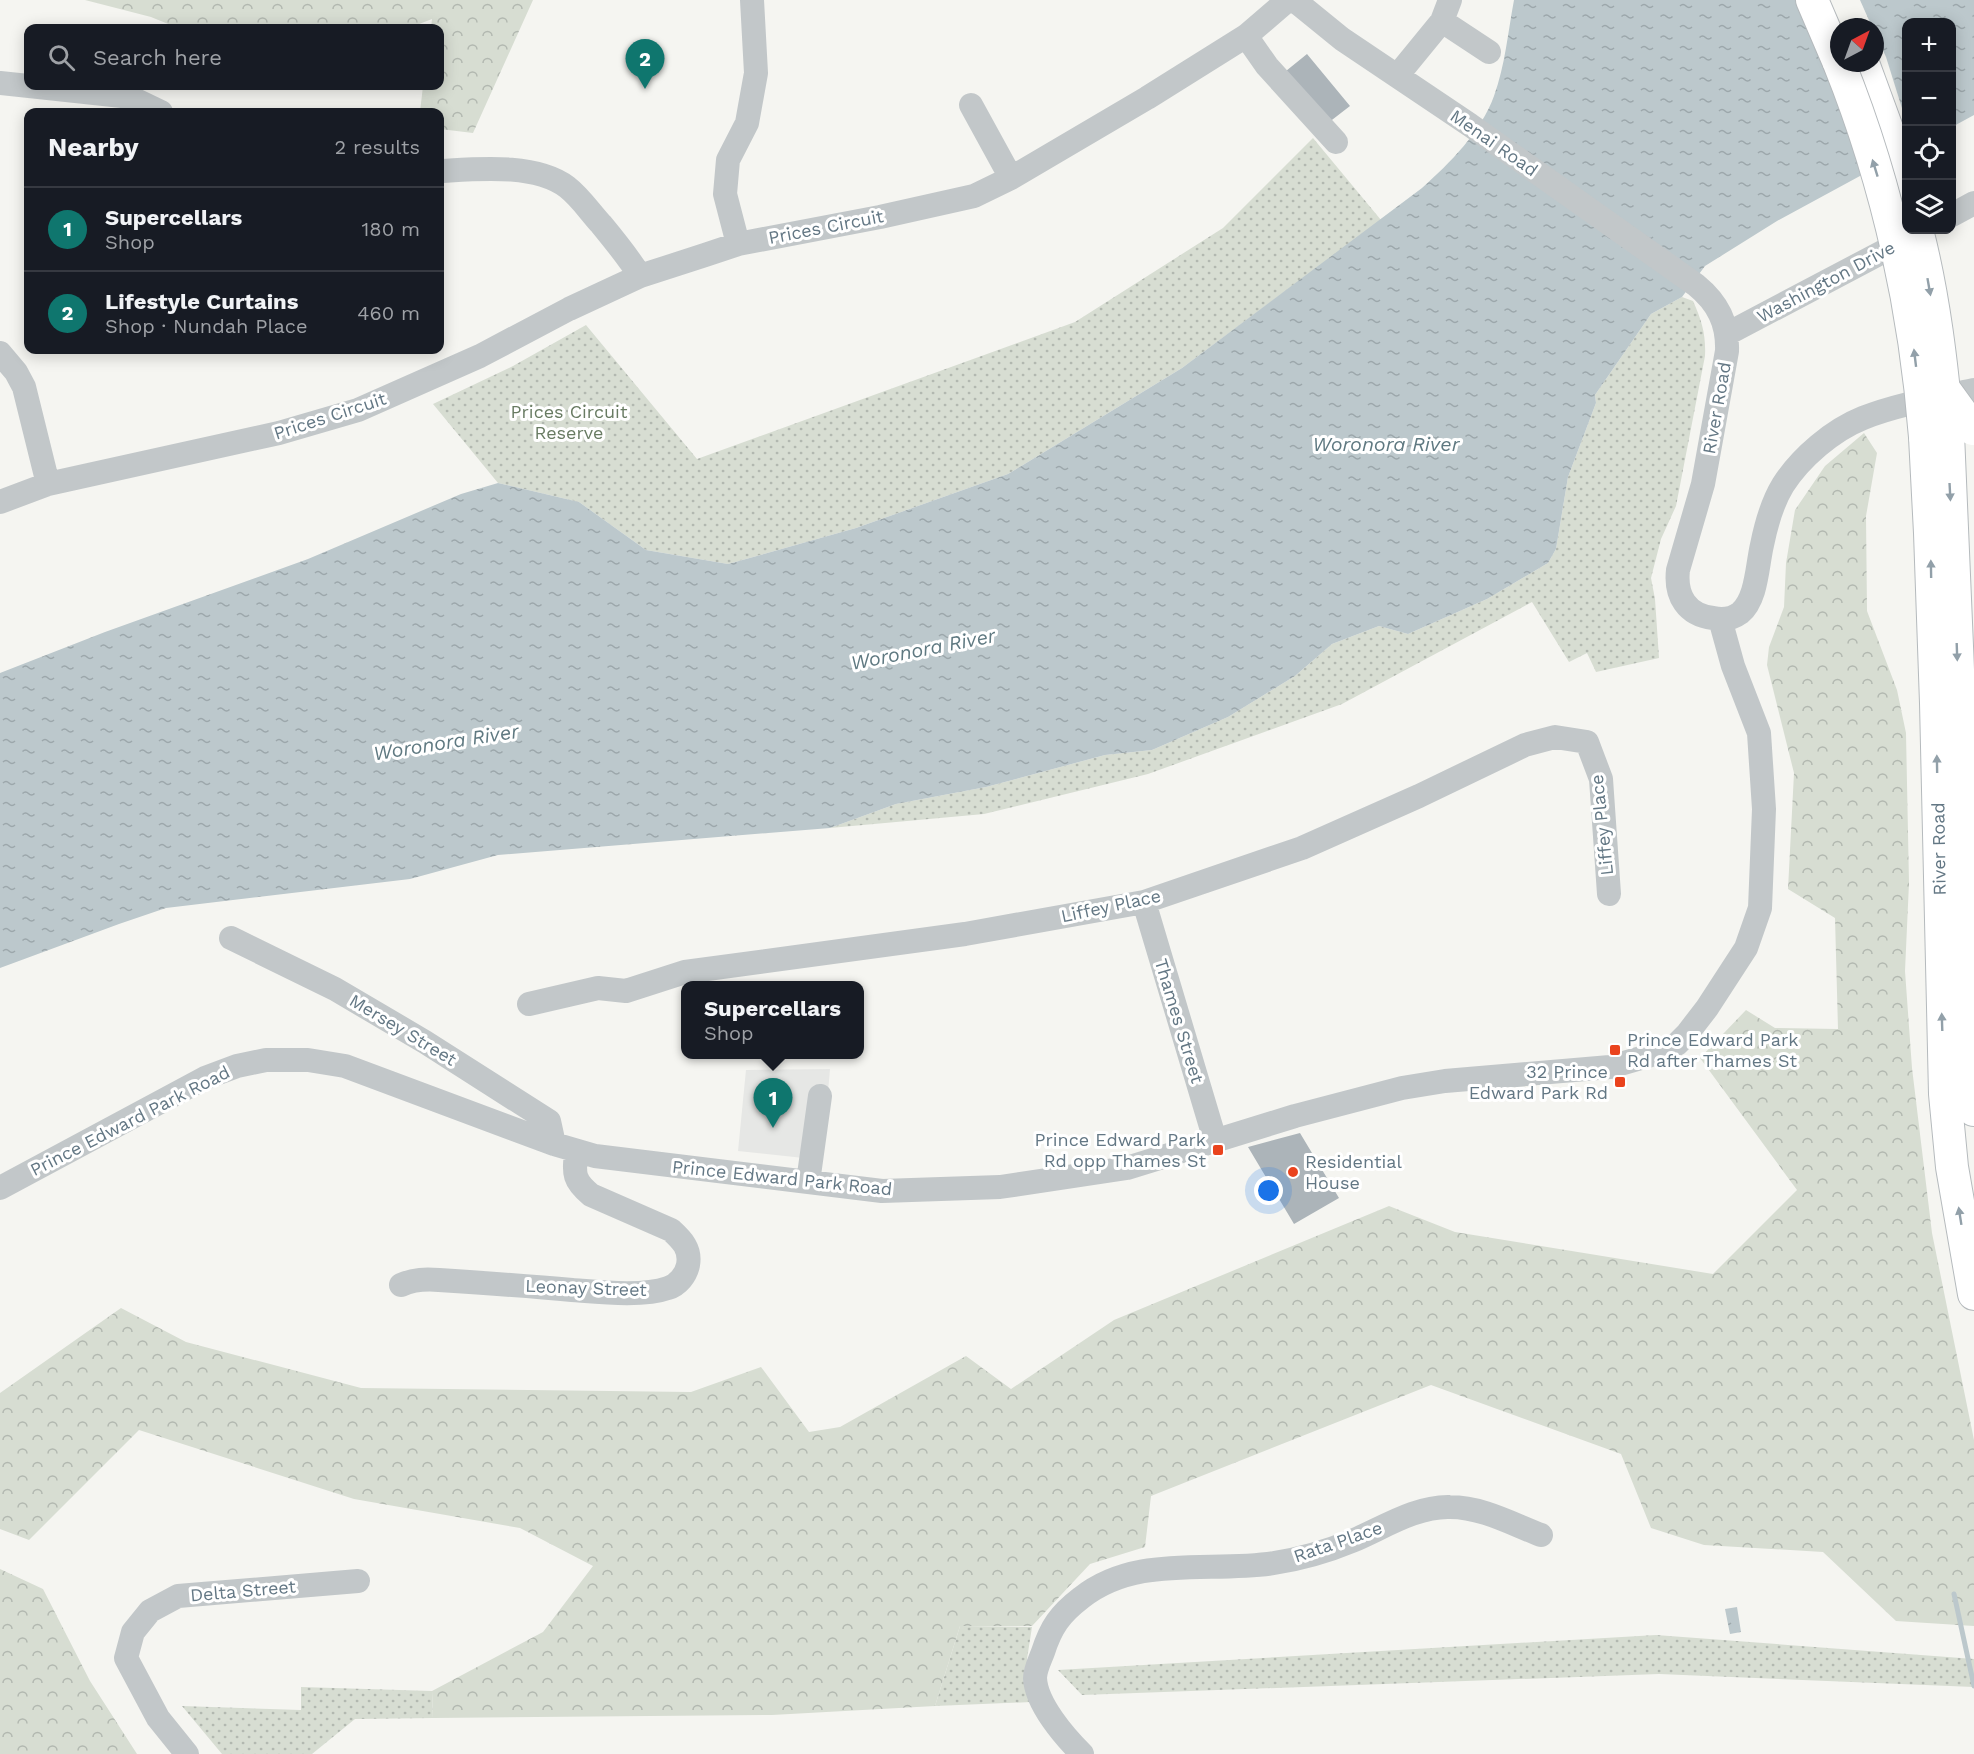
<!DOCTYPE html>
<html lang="en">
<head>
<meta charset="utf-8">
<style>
  body { margin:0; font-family:"Work Sans",sans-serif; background:#242831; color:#f1f3f6 }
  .controls { position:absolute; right:18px; top:18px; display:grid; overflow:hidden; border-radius:12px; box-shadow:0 3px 15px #0003 }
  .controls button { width:54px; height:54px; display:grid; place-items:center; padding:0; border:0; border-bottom:2px solid #363941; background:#171b24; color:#f1f3f6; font:30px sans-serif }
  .compass { position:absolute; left:1830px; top:18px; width:54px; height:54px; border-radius:50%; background:#171b24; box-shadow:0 3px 15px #0003; rotate:41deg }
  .you { position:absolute; left:1269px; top:1191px; width:21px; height:21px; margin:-15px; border:4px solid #fff; border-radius:50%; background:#1a73e8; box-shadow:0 0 0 9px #1a73e833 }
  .badge { display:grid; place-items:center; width:39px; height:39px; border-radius:50%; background:#0f766e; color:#fff; font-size:20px; font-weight:700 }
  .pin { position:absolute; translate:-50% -50px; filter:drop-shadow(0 2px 3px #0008) }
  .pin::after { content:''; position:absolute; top:32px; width:21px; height:18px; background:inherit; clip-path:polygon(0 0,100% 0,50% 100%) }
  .popup { position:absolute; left:681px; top:981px; width:183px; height:78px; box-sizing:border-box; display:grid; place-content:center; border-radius:12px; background:#171b24; filter:drop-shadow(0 2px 4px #0005); font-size:20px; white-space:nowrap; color:#9ea1a6 }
  .popup b { font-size:22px; color:#f1f3f6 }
  .popup::after { content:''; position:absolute; left:50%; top:100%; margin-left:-12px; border:12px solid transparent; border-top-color:#171b24 }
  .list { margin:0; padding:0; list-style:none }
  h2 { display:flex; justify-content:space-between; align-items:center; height:78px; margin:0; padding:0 24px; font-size:26px }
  h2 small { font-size:20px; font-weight:400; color:#9ea1a6 }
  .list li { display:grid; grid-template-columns:39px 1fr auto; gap:18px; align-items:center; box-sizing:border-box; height:84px; padding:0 24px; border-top:2px solid #363941 }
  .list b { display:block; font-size:22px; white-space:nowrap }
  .list p { margin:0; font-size:20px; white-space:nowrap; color:#9ea1a6 }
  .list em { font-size:20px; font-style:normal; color:#9ea1a6 }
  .icon { flex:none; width:33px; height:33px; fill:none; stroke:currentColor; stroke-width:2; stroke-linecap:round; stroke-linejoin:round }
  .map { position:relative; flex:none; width:1974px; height:1754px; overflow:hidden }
  .search { position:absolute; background:#171b24; box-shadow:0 3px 15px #0003; left:24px; top:24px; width:420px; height:66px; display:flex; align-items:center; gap:15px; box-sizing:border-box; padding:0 21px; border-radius:12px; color:#9ea1a6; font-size:22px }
  .panel { position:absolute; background:#171b24; box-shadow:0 3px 15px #0003; left:24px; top:108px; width:420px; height:246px; border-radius:12px }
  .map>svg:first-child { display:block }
  .built { fill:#e6e7e5 }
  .grass { fill:url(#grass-dots) }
  .forest { fill:url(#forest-crowns) }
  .water { fill:url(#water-ripples); fill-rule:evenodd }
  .pier { fill:#f5f5f1 }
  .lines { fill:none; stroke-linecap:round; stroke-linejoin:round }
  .stream { stroke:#bcc8cc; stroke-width:5 }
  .building { fill:#acb4b9 }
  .major-casing { stroke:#b5babd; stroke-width:34 }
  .minor { stroke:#c2c7c9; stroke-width:24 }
  .major { stroke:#fff; stroke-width:32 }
  .major-bridge-casing { stroke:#b5babd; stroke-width:34; stroke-linecap:butt }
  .major-bridge { stroke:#fff; stroke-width:32 }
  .oneway { fill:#92a0a9 }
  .poi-dot { fill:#ea431d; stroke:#fff; stroke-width:2 }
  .labels { text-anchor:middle; stroke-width:6; stroke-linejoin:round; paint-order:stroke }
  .street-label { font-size:18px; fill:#637784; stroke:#fff }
  .park-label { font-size:18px; fill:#687b62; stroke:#fff }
  .poi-label { font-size:18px; fill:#637784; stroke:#fff; text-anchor:start }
  .water-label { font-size:20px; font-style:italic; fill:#5f7981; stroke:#fff }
</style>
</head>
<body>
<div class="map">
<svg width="1974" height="1754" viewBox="0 0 1974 1754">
  <defs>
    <pattern id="grass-dots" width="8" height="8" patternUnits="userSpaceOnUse" patternTransform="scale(1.5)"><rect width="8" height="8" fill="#d7ddd2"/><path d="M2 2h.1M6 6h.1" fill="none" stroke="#b2b8b0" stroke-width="1.8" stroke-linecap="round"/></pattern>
    <pattern id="forest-crowns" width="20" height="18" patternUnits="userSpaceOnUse" patternTransform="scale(1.5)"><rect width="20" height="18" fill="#d7ddd2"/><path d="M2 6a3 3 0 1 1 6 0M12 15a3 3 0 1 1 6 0" fill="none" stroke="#b2b8b0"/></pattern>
    <pattern id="water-ripples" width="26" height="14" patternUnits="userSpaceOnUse" patternTransform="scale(1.5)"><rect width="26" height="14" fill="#bcc8cc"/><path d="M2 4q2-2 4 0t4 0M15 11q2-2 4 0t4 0" fill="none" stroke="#9ca7ab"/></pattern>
  </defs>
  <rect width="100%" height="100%" fill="#f5f5f1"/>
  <path class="built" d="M830,1069L822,1160L738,1151L746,1070Z"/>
  <path class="grass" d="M1313,138L1381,220L1182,368L1008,474L856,528L728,564L646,550L579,502L498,483L433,404L513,366L586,325L697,459L1075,322L1223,228Z
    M1682,297L1693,301C1702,321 1706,335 1705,356L1676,506L1661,539L1651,578L1655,599L1659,658L1596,672L1587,653L1569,662L1532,602L1342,704L1148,774L984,814L830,828L896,804L986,787L1105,755L1152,750L1228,717L1295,676L1332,644L1379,626L1408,634L1487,599L1548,563L1556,549L1568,477L1596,403L1595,395L1651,314Z
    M960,1626L1032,1627L1027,1659L1031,1702L935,1706Z
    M1656,1635L1974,1659V1687L1659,1674L1082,1695L1058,1670Z
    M301,1687L432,1691L433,1718L355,1719L312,1754H222L182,1706L301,1710Z"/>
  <path class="forest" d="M85,0H533L473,133L440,129V112H420L423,86H440V28H431L432,19L409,28H178L151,17Z
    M1864,433L1877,453L1866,516L1867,611L1897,690L1906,733L1909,883L1905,971L1912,1068L1932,1233L1974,1440V1626L1896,1621L1823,1552L1704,1545L1651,1528L1621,1454L1431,1385L1151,1496L1145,1547L1090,1564L1032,1626H960L935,1706L772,1715L433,1718L432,1691L543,1632L593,1566L520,1528L354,1499L139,1430L29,1540L0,1529V1393L121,1308L186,1342L361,1388L691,1392L761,1367L809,1432L840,1427L966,1356L1011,1389L1114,1320L1389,1206L1455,1232L1713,1274L1797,1190L1700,1058L1746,1010L1775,1028L1838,1029L1835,918L1788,889L1794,773L1767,665L1769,647L1784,607L1786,563L1795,510L1825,466Z
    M0,1569L43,1589L90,1681L137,1754H0Z"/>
  <path class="water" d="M1514,0H1974V115L1952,127V22H1906V151L1777,221L1705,266L1682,297L1651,314L1595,395L1596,403L1568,477L1556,549L1548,563L1487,599L1408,634L1379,626L1332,644L1295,676L1228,717L1152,750L1105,755L986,787L896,804L830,828L498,855L410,879L166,908L119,924L0,968V673L105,632L308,559L461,494L498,483L579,502L646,550L728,564L856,528L1008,474L1182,368L1422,188C1450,163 1481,132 1494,96C1505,66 1508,32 1514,0ZM1839,27H1875V63H1839Z
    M1737,1607L1741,1632L1730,1634L1725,1609Z"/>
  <path class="pier" d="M1799,0H1860L1872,27H1839V63H1875V33L1886,57L1906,121V155L1868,176L1826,62Z"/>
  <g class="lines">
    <path class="stream" d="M1954,1594L1974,1686"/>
  </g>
  <path class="building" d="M1307,54L1350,106L1328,123L1286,71Z
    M1300,1133L1339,1198L1294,1224L1248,1147Z"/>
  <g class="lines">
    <g class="major-casing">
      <path id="major" d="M1812,0L1839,63
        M1863,63L1896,153L1906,191
        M1948,434L1967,882L1974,1110
        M1925,437L1930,533L1936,703L1945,1094L1952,1167L1974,1294"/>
    </g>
    <path class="minor" d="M1294,0L1342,39L1470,125L1696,285C1718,303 1728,323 1727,351L1703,484L1678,570C1675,596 1687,615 1713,618C1722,620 1732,619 1740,613C1757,599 1757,566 1762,545C1766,525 1772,503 1783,485C1801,457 1833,430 1863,418C1898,404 1937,398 1974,390
      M1442,21L1489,52
      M1246,36L1267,66L1336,142
      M1397,76L1442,21L1450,0
      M0,83L122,96L136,100L161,112
      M971,105L1011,178
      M440,171C477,169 535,163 567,187C580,197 590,212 601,224C615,241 629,258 640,276
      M1952,215L1974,203
      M738,244L725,194L728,160L747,123L756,73L752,0
      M1727,334L1909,238
      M0,353L16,372L24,387L48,484
      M0,502L48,484L279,433L358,410L480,356L569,309L640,276L705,255L738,244L880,217L974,196L1011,178L1147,98L1246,36L1288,0
      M1144,902L1215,1140
      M231,938L335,989L425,1042L549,1121L554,1144
      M529,1004L598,988L626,991L685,972L965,934L1144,902L1302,848L1419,796L1525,745L1555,737L1587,742L1601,779L1609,894
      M808,1182L820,1096
      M0,1188L205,1078L237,1066L266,1060H308L345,1066L554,1144L595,1156L882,1191L1000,1187L1127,1168L1295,1116L1402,1088L1445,1081L1610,1067L1665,1051L1677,1044L1687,1034L1707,1008L1746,948L1760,908L1764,809L1759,733L1733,666L1720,619
      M401,1285C414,1279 426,1279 439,1280C484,1283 528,1286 572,1290C599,1292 643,1297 668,1288C678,1285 686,1275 688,1265C691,1249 682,1240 671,1230L591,1195C573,1180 574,1174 576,1152
      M187,1754L158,1718L126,1658L133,1632L150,1611L178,1596L358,1581
      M1082,1754C1065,1737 1036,1704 1035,1678C1035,1670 1040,1660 1043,1652C1051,1627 1060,1614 1081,1598C1136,1554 1209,1573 1274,1563C1300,1559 1328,1551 1352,1541C1383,1528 1416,1506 1450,1507C1482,1507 1512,1524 1541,1535"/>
    <use href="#major" class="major"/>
    <g class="major-bridge-casing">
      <path id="major-bridge" d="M1839,63C1887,182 1915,309 1925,437
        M1917,230C1934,296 1942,365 1948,434
        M1944,389L1973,429"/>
    </g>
    <use href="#major-bridge" class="major-bridge"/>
  </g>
  <defs><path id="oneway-solid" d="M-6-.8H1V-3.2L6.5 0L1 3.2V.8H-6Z" transform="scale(1.5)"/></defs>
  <g class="oneway">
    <use href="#oneway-solid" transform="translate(1875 168) rotate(-107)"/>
    <use href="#oneway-solid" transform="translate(1929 287) rotate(80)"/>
    <use href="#oneway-solid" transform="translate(1915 358) rotate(-97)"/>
    <use href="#oneway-solid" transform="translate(1950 492) rotate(87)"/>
    <use href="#oneway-solid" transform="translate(1931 569) rotate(-91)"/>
    <use href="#oneway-solid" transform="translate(1957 652) rotate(88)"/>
    <use href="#oneway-solid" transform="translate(1937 764) rotate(-91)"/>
    <use href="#oneway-solid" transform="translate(1942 1022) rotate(-92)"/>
    <use href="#oneway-solid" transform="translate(1960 1216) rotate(-99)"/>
  </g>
  <g class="poi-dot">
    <rect x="1609" y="1044" width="12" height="12" rx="3"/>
    <rect x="1614" y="1076" width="12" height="12" rx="3"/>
    <rect x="1212" y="1144" width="12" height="12" rx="3"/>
    <circle cx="1293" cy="1172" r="6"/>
  </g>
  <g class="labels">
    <g class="street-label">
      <text transform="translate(1494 143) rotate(35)" y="6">Menai Road</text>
      <text transform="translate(826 227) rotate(-11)" y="6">Prices Circuit</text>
      <text transform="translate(1826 282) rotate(-28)" y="6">Washington Drive</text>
      <text transform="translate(1717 408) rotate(-80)" y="6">River Road</text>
      <text transform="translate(330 416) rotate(-18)" y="6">Prices Circuit</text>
      <text transform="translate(1602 825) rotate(-96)" y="6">Liffey Place</text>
      <text transform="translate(1939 849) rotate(-91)" y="6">River Road</text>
      <text transform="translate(1111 906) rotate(-12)" y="6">Liffey Place</text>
      <text transform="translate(1179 1021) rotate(73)" y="6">Thames Street</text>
      <text transform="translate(403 1030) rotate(31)" y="6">Mersey Street</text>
      <text transform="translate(130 1121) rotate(-27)" y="6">Prince Edward Park Road</text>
      <text transform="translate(782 1178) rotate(6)" y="6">Prince Edward Park Road</text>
      <text transform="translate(586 1288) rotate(2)" y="6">Leonay Street</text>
      <text transform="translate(1338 1542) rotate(-19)" y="6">Rata Place</text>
      <text transform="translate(243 1591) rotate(-5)" y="6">Delta Street</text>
    </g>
    <g class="park-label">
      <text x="569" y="418">Prices Circuit<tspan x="569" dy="21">Reserve</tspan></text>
    </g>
    <g class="poi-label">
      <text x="1627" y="1046">Prince Edward Park<tspan x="1627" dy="21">Rd after Thames St</tspan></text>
      <text x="1608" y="1078" text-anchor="end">32 Prince<tspan x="1608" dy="21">Edward Park Rd</tspan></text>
      <text x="1206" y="1146" text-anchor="end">Prince Edward Park<tspan x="1206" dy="21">Rd opp Thames St</tspan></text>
      <text x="1305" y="1168">Residential<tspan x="1305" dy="21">House</tspan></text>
    </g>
    <g class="water-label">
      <text x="1386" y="451">Woronora River</text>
      <text transform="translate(923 649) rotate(-11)" y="7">Woronora River</text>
      <text transform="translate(446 742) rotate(-9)" y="7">Woronora River</text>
    </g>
  </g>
</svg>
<div class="controls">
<button>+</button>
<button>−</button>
<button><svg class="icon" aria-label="locate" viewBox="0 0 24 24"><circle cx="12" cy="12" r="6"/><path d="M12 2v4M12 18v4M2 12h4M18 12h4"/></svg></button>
<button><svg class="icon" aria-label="layers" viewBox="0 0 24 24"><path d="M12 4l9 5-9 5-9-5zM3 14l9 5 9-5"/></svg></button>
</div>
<svg class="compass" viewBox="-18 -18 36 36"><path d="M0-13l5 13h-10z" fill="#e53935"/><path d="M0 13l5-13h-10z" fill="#9ea1a6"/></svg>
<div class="you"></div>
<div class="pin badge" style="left:773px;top:1128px">1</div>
<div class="popup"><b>Supercellars</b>Shop</div>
<div class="pin badge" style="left:645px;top:89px">2</div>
<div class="search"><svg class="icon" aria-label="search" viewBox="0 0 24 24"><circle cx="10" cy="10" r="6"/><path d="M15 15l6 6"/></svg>Search here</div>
<section class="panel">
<h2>Nearby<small>2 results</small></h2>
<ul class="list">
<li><span class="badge">1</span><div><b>Supercellars</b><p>Shop</p></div><em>180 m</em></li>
<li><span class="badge">2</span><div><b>Lifestyle Curtains</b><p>Shop · Nundah Place</p></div><em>460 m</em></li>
</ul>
</section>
</div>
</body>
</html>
